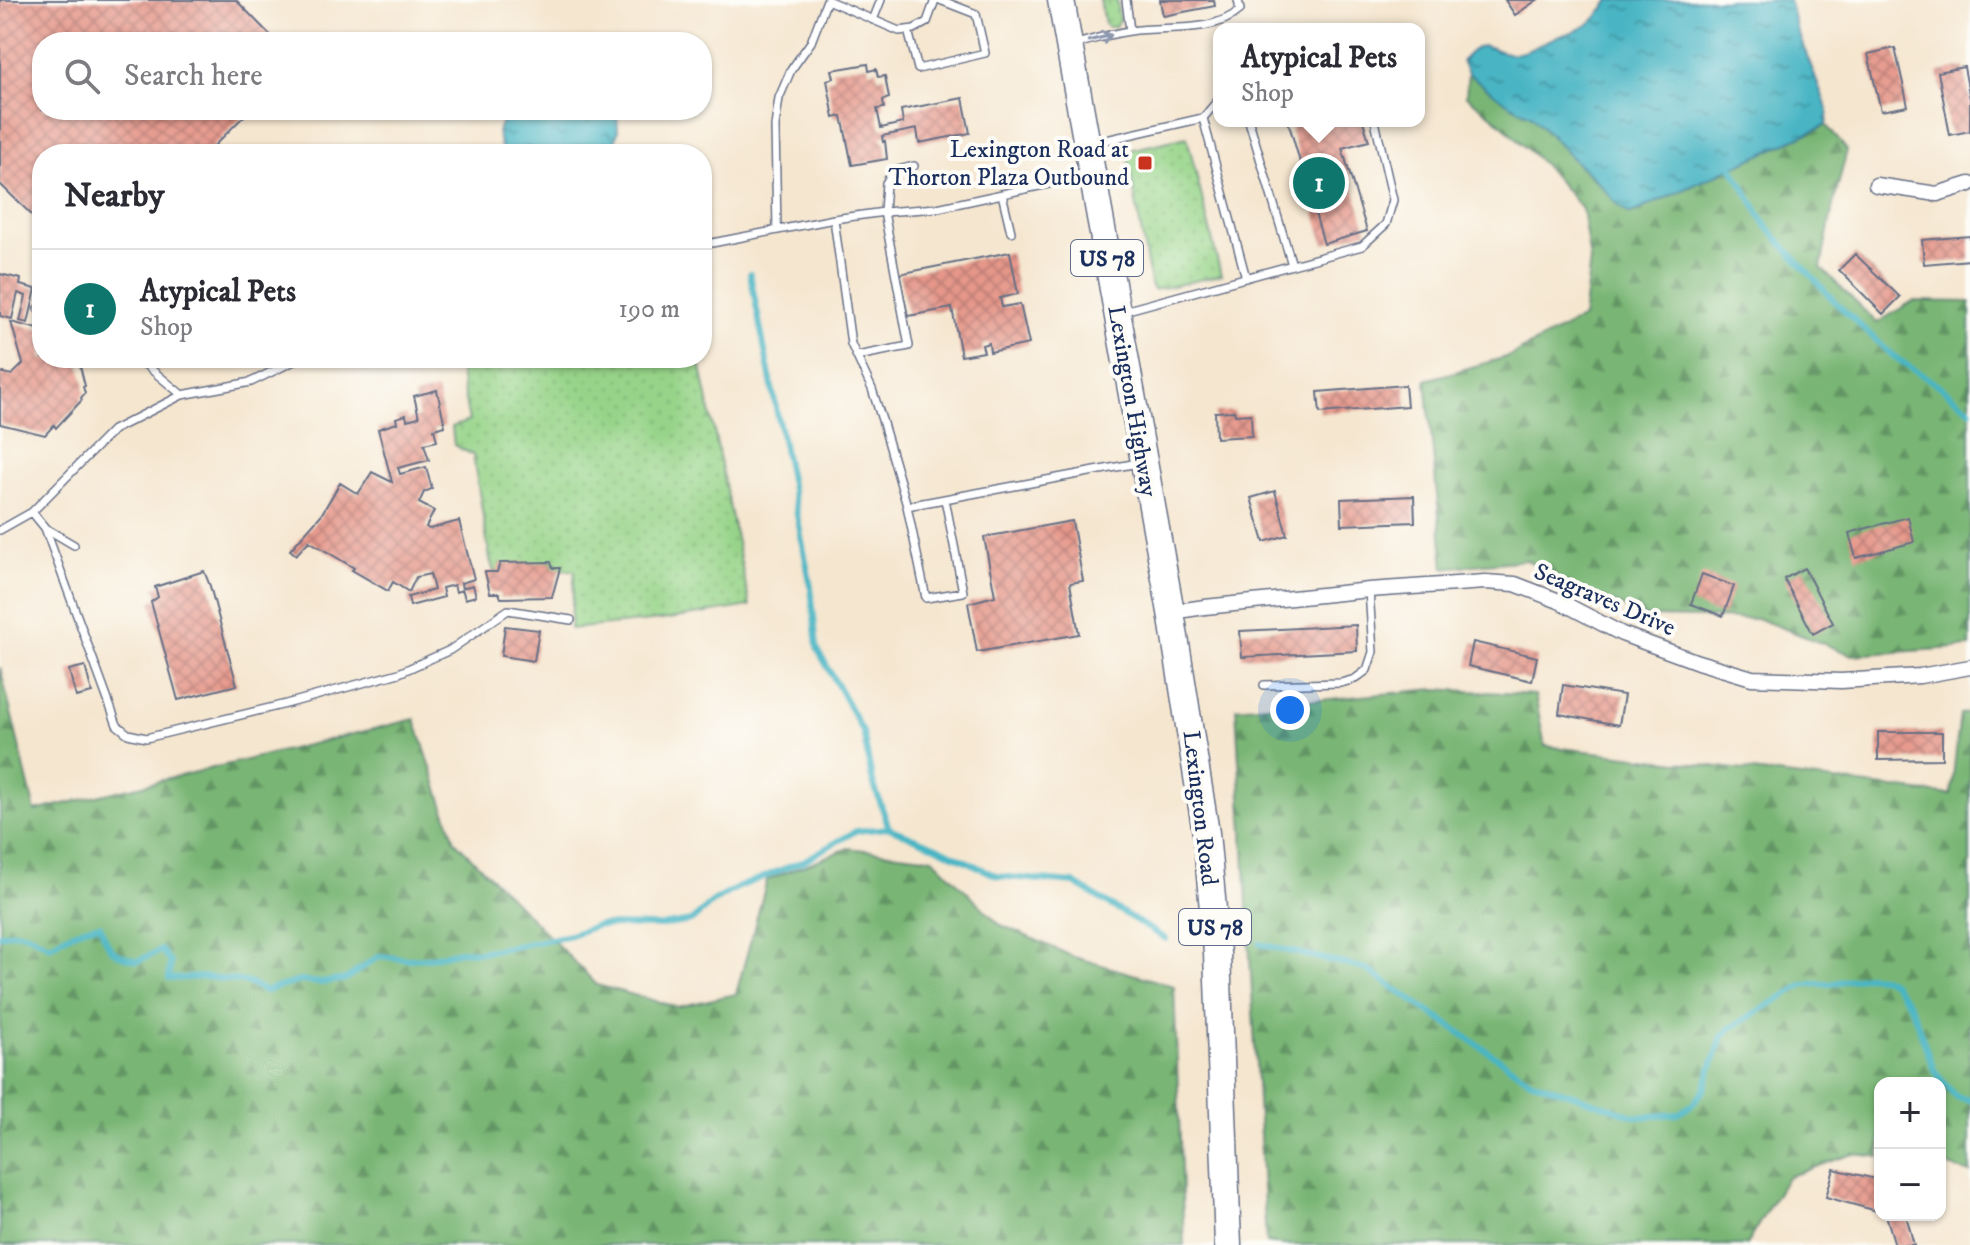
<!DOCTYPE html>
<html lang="en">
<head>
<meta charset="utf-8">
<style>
  body { margin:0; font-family:"IM FELL DW Pica",serif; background:#f2f2f3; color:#2b2b33 }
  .controls { position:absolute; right:24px; bottom:24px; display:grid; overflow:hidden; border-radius:16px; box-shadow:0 2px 6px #0004 }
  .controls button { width:72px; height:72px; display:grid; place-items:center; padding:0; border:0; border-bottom:2px solid #e1e1e2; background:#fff; color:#2b2b33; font:40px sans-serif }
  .you { position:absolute; left:1290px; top:710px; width:28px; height:28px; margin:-20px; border:6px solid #fff; border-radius:50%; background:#1a73e8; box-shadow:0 0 0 12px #1a73e833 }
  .badge { display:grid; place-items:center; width:52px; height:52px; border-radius:50%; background:#0f766e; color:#fff; font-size:26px; font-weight:700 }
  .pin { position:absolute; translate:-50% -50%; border:4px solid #fff; box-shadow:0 2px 8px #0006 }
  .popup { position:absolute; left:1213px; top:23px; width:212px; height:104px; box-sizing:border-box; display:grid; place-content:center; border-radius:16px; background:#fff; filter:drop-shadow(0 2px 6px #0005); font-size:26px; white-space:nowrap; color:#7c7c81 }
  .popup b { font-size:30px; color:#2b2b33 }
  .popup::after { content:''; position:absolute; left:50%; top:100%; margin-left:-16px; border:16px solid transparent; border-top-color:#fff }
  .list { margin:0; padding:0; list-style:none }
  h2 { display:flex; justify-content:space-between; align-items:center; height:104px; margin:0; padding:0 32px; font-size:34px }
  h2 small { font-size:26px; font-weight:400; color:#7c7c81 }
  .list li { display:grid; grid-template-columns:52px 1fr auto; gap:24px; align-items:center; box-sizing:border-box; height:120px; padding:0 32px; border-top:2px solid #e1e1e2 }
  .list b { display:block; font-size:30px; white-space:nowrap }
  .list p { margin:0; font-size:26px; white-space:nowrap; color:#7c7c81 }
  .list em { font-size:26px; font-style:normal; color:#7c7c81 }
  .icon { flex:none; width:44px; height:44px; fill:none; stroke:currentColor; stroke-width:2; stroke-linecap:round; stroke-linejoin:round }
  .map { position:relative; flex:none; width:1970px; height:1245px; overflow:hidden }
  .search { position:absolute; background:#fff; box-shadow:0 2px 6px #0004; left:32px; top:32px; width:680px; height:88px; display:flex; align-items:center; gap:20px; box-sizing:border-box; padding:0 28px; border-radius:32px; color:#7c7c81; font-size:30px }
  .panel { position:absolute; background:#fff; box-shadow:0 2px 6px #0004; left:32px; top:144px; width:680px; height:224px; border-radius:32px }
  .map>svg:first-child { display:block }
  .grass { fill:url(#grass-dots); stroke:#598274; stroke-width:2 }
  .forest { fill:url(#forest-firs); stroke:#4a726a; stroke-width:2 }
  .water { fill:url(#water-ripples); stroke:#327291; stroke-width:2 }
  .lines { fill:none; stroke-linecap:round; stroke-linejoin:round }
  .stream { stroke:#48b5c4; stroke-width:6 }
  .building { fill:url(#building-cross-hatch) }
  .lane-casing { stroke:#676f86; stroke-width:10 }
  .street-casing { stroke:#676f86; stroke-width:17 }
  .highway-casing { stroke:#676f86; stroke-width:29 }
  .lane { stroke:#fff; stroke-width:7 }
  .street { stroke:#fff; stroke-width:14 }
  .highway { stroke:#fff; stroke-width:26 }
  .oneway { stroke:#8d97ae }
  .poi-dot { fill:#c8321e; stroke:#fdfcf7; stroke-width:3 }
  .labels { text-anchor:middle; stroke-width:8; stroke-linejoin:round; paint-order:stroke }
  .shield { fill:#fdfcf7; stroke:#5f6c8c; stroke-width:2 }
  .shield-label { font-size:22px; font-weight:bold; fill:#1b2f5e }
  .poi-label { font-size:24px; fill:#1b2f5e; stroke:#fdfcf7; text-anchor:end }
  .street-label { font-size:24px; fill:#1b2f5e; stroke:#fdfcf7 }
</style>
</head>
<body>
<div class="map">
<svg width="1970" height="1245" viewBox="0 0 1970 1245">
  <defs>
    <pattern id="grass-dots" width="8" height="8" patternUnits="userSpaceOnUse" patternTransform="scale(2)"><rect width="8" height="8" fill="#97d489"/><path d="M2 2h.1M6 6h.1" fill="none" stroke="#82b679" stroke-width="1.8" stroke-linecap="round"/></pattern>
    <pattern id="forest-firs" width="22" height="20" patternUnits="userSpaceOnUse" patternTransform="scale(2)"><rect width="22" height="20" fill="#79b675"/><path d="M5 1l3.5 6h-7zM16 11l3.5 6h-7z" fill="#629463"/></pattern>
    <pattern id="water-ripples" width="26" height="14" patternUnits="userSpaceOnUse" patternTransform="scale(2)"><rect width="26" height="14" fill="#48b5c4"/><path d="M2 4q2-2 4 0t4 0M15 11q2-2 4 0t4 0" fill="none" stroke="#3b94a2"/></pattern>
    <pattern id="building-cross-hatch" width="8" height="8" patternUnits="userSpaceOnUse" patternTransform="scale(2)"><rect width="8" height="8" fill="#e6978a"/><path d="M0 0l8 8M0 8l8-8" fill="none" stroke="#ba7c74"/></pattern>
  </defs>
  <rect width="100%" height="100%" fill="#fdfcf7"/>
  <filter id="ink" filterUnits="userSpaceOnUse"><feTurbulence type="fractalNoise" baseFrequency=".0125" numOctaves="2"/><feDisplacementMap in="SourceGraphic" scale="16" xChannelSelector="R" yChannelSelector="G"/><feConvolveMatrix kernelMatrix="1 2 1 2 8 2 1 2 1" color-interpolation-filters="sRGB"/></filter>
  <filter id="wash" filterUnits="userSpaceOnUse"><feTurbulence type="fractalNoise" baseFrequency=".006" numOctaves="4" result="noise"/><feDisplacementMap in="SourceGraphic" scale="32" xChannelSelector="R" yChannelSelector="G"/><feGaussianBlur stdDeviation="1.8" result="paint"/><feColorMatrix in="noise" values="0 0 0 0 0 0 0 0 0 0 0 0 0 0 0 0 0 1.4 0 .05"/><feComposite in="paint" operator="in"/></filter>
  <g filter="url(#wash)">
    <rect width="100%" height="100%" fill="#f5e6cf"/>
    <path class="grass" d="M1100,0H1117L1119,20L1115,27H1108L1105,24Z
      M1187,137L1221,275L1154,290L1151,286L1128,157L1129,153L1134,149Z
      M457,358H699L750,606L670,619L570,629L575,571L553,568L551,562L494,572L490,559L473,455L454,445L452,427L469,421Z"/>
    <path class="forest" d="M1468,73L1509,104L1532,116L1575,161L1630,214L1826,125L1847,150L1832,210L1821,268L1877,323L1913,301L1970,302V647L1852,655L1759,619L1647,617L1576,587L1526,560L1444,568L1426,380L1510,356L1583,318L1590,260L1582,209L1549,170L1495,118L1466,96Z
      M0,667L35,811L415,719L455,841L597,985L677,1007L736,994L767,880L848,848L933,858L999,924L1074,957L1174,986L1184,1245H0Z
      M1435,689L1535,695L1545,746L1951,795L1960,714L1970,713V1173L1940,1163V1083H1880V1157L1853,1154L1787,1177L1746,1245H1283L1266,1243L1236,708Z"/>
    <path class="water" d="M1610,0H1789L1796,27L1828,110L1826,125L1630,214L1620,207L1592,176L1575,161L1532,116L1509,104L1484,86L1468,73L1462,61C1488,30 1491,57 1518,53C1528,52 1538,45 1547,41C1560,35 1577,32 1589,24C1597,18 1604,9 1610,0Z
      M508,110H617L618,131L612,154H503L497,132Z"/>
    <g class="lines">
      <path class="stream" d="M1732,167L1767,227L1837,304L1893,356L1942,388L1970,410
        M750,274L811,587L817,648L863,732L872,779L889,828L937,847L997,876L1074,883L1166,939
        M0,935C24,928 30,935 50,946C66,935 80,927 100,925C109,951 111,954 138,961L161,950L170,962L169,979L205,977L246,982L265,991L300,981L321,983L346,979L379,956L407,959L428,958L460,951L480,952L521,945L570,935L599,925L661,926L691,921L714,901L739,887L803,861L856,831L889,828
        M1260,944L1366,969L1530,1080L1637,1117L1678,1114L1693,1104L1704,1090L1722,1037L1729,1029L1804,984H1830L1866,976L1881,977L1893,983L1912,1009L1934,1070L1956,1097L1970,1100"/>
    </g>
    <g id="blocks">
      <path class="building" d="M0,0H236L277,42H42V110H250L206,154H42V225L0,184Z
        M1160,0H1214L1215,6L1163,16Z
        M1505,0H1537L1515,15Z
        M1895,48L1908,106L1881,111L1868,54Z
        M868,64L869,71L876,69L878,77L885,76L889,98L883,100L884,108L877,109L881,128L903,123L901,110L963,98L970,133L919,143L917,129L882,136L883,142L885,141L887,159L852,165L842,116L834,118L827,80L834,78L832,70Z
        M1964,67L1970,99V131L1950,135L1938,72Z
        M1288,121H1363L1369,141L1342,148L1367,231L1324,244Z
        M1970,236V260L1924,264L1922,240Z
        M1010,252L1018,294L1000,298L1002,307L1020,304L1029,344L990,352L989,343L982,345L984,352L961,356L952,308L908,316L899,274Z
        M1855,254L1900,297L1883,314L1839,270Z
        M0,274L21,279L20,285L36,289L28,323L20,321L26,296L18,293L12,319L0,316Z
        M11,322L42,330V358H78L85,386L83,387L85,393L81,398L82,400L56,428L54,425L45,435L0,424V372L12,375L23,364Z
        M1405,385L1407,406L1320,413L1318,392Z
        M437,390L445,426L434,429L437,441L424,444L429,460L398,468L400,474L426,467L432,489L424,492L419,503L434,511L426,527L429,529L459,521L474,579L461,583L462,590L456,592L454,585L442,588L444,597L410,606L408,597L434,590L430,574L416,577L409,592L393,582L388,591L352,570L354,568L309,541L296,555L290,550L321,515L340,483L358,494L372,472L392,482L378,429L397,423L396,418L406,415L407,420L419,417L414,396Z
        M1234,411L1235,415L1251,414L1252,436L1216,438L1215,412Z
        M1275,491L1287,535L1264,542L1251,498Z
        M1414,496L1415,522L1342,525L1341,499Z
        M1908,517L1914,542L1856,558L1849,533Z
        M1072,521L1083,581L1070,583L1079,634L977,652L968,603L995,596L984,537Z
        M551,562L553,568H560L552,597L501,598L499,593H490L485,572H497L500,563Z
        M1804,568L1833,623L1813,634L1784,579Z
        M204,571L210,586L237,685L178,700L151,602L158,597L155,587Z
        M1702,574L1734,586L1723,616L1691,604Z
        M473,585L476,596L465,599L462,588Z
        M1356,625L1357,651L1242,657L1240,631Z
        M505,626L539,630L534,661L501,656Z
        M1473,642L1537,657L1532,681L1468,666Z
        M85,666L92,693L76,697L69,670Z
        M1563,685L1624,695L1619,725L1559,714Z
        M1878,732H1942V759L1878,760Z
        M1834,1169L1880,1180V1212L1826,1197Z
        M1886,1215H1906L1914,1245H1895Z"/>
    </g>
  </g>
  <g filter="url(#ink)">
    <use href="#blocks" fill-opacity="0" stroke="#676f86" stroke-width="2"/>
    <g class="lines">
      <g class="lane-casing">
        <path id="lane" d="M1126,0L1130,31
          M873,20L881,0
          M908,30L918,69L985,53L976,14L940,0
          M1075,44C1093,40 1112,33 1130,31C1166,25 1211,35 1240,10L1238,0
          M1203,118L1246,278
          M1249,121L1292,265
          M1093,143L1203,118L1219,99
          M236,149L241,154
          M1002,194L1011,232
          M834,219L851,344L872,389L882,420L907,506L926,598L963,592L945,499
          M777,230L775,126L779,98L791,70L811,42L827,0L899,31L914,29L927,22L935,0
          M702,245L834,219L884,212L937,208L1086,176
          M38,309L42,310
          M1124,311L1362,246L1386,224L1393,200L1375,121
          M857,356L909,346L884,212L886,183L891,175L898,170L914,166
          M133,358L146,365L182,395
          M907,506L1138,463
          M45,528L117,725L128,734L146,738L286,704L399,673L450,650L508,610L571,620
          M0,530L32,512
          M74,545L45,528L32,512L113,430L182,395L251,382L300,358
          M1264,685L1341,683L1355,679L1367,670L1373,652L1369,590"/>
      </g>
      <g class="street-casing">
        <path id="street" d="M1876,185L1937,194L1970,184
          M1171,612L1205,607L1369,590L1485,582L1515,584L1559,601L1622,634L1698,662L1752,678L1841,681L1920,676L1970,667"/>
      </g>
      <g class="highway-casing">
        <path id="highway" d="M1061,0L1171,612L1206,833L1217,953L1228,1245"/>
      </g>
      <use href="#lane" class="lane"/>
      <use href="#street" class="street"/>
      <use href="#highway" class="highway"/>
    </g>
    <defs><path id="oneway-shaft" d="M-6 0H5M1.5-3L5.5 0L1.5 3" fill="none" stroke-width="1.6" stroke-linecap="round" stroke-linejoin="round" transform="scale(2)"/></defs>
    <use class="oneway" href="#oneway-shaft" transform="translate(1100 38) rotate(-14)"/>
  </g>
  <rect class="poi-dot" x="1137" y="155" width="16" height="16" rx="4"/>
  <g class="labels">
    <g class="shield">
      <rect x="1071" y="240" width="72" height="36" rx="6"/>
      <rect x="1179" y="909" width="72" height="36" rx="6"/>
    </g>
    <g class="shield-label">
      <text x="1107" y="266">US 78</text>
      <text x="1215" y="935">US 78</text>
    </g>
    <g class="poi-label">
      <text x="1129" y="157">Lexington Road at<tspan x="1129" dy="28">Thorton Plaza Outbound</tspan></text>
    </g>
    <g class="street-label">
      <text transform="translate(1133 401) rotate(80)" y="8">Lexington Highway</text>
      <text transform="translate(1605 599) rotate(23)" y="8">Seagraves Drive</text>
      <text transform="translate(1201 808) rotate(83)" y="8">Lexington Road</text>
    </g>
  </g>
</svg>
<div class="controls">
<button>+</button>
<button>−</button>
</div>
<div class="you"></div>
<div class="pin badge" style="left:1319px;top:183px">1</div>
<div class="popup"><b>Atypical Pets</b>Shop</div>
<div class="search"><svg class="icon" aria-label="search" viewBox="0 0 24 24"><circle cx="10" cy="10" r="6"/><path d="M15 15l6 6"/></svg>Search here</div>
<section class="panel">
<h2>Nearby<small></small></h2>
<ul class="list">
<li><span class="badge">1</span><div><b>Atypical Pets</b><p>Shop</p></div><em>190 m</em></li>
</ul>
</section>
</div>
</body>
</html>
